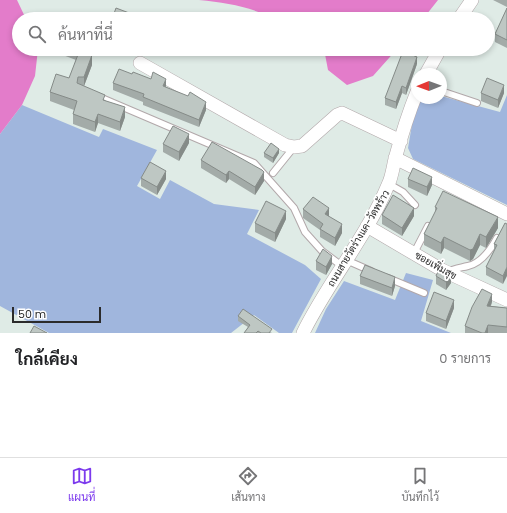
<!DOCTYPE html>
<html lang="th">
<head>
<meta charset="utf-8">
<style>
  body { margin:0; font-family:Poppins,Sarabun,sans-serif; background:#f6f6f6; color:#202124 }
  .compass { position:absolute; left:411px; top:68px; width:36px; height:36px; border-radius:50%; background:#fff; box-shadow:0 2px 6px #0003; rotate:269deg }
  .scale { position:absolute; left:12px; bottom:10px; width:89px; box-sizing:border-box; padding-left:4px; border:2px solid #2b2b2b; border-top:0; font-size:11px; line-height:14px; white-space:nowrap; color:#2b2b2b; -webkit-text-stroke:3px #fff; paint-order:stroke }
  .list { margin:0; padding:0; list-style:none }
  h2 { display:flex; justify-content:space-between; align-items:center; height:52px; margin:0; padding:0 16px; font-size:17px }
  h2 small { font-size:13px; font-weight:400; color:#757577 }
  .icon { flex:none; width:22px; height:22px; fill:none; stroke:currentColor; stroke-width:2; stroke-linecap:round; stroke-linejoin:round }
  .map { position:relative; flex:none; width:507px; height:333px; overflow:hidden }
  .search { position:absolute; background:#fff; box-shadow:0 2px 6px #0003; left:12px; right:12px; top:12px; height:44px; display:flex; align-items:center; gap:10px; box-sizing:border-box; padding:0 14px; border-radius:22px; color:#757577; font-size:15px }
  .sheet { height:124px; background:#fff }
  nav { display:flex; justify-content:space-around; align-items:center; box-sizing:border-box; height:56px; border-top:1px solid #e0e0e0; background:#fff; font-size:11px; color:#757577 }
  nav a { display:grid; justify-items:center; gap:2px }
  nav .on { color:#7c3aed }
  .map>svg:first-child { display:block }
  .green { fill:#a0b6dd }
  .water { fill:#e37cca }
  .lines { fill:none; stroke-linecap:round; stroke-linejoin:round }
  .lane-casing { stroke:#b2a8aa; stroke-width:8 }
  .street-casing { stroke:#b2a8aa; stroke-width:14 }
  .lane { stroke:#fff; stroke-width:6 }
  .street { stroke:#fff; stroke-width:13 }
  .wall { fill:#a3aba8 }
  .shaded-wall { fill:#858b88 }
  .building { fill:#bec7c3; stroke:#858b88 }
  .labels { text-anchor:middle; stroke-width:3.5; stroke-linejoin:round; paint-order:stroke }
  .street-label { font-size:10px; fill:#2b2b2b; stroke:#fff }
</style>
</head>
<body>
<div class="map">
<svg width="507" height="333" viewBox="0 0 507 333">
  <rect width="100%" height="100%" fill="#dfebe6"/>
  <path class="green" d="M507,95V205L413,159L408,148L415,107L420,98H441V96L500,112Z
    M22,105L99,137L103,129L157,150L137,186L160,199L170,180L214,204L259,210L247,234L305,265L321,279L292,333H279L254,315L231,333H49L0,306V134Z
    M406,273L433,280L421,321L451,333H315L326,309L344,281L395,300Z"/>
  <path class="water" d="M0,0H17L26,19H19V49H38L35,76L22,105L0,134Z
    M199,0H438L423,19H274C249,6 227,3 199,0Z
    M324,49H397L373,76L347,85L328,70Z"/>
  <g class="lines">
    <g class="lane-casing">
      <path id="lane" d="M441,91L477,103
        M97,96L254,163L294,208L305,232L322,251L342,266
        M273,173L294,147
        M389,184L403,192L415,205
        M414,253L428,226
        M346,260L371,271
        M447,272C455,268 460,268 468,266C482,263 491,249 497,238
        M388,278L424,293"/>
    </g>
    <g class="street-casing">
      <path id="street" d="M459,19L472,0
        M140,63L285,145L294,147L302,146L337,115L342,113L401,141
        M426,74L440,49
        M395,158L507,214
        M367,226L442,270L507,300
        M303,333C328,282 366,238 388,185C392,177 393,167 395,159C401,137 408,114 417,92"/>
    </g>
    <use href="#lane" class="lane"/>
    <use href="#street" class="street"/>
  </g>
  <path class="wall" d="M493,0H507V7Z
    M507,8V48L495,42V34Z
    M55,49H91L89,54L92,65L84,86L105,100L125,117L120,131L98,123L95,132L73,124V114L74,110L50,101V92L69,78L76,60L55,52Z
    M417,64L406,95L402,93L396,109L385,105V98Z
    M113,83L166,87L206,110L199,127L143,105V102L113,90Z
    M481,93H504L498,108L481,101Z
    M189,143L179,161L163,152V144Z
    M264,153H279L273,163L264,157Z
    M201,160L264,181L255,195L229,179L226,183L201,168Z
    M141,178L166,179L157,195L141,186Z
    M408,179L432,185L427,196L408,187Z
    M435,207L498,228L486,248L480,245L473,259L470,261L444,248L441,254L424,245V234L435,214Z
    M303,209L329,217L342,233L335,246L320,237V230L303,218Z
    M382,215L414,216L402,236L382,224Z
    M286,219L275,242L255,232V223Z
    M505,223L503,284L486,275V267L494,251V244Z
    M316,261L332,264L326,275L316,270Z
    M360,276L395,286L392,296L360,284Z
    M436,276L451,283L446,290L436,284Z
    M492,302L491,306L507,308V333H465V326Z
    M454,308L446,329L426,321V313Z
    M238,316L272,333H244L248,327L238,321Z"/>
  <path class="shaded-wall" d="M87,49H91L86,63V53Z
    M92,55V65L84,86V77Z
    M417,57V64L406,95V88Z
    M166,79V87L163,86Z
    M504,85V93L498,108V100Z
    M402,86V93L396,109V102Z
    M206,102V110L199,127V120Z
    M125,107V117L120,131V122Z
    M98,114V123L95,132V122Z
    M189,134V143L179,161V152Z
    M279,149V153L273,163V158Z
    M166,171V179L157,195V187Z
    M229,171V179L226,183V175Z
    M264,172V181L255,195V187Z
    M432,177V185L427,196V187Z
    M329,208V217L325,214Z
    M414,208V216L402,236V228Z
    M286,211V219L275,242V233Z
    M498,217V228L486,248V237Z
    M342,224V233L335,246V238Z
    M480,234V245L473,259L470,261V250Z
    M444,237V248L441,254V243Z
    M332,256V264L326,275V267Z
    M507,267V276L503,284V276Z
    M451,274V283L446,290V282Z
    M395,277V286L392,296V288Z
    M492,294V302L487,314V306Z
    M454,300V308L446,329V321Z
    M488,325V333H485Z"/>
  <path class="building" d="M116,8L145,19H112Z
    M507,8V40L495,34Z
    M73,49H87L86,53L92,55L84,77H78L77,83L105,95L103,100L125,107L120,122L98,114L95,122L73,114L77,101L50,92L56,74L69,78L79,52Z
    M403,51L417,57L406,88L402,86L396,102L385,98Z
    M119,69L132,74L133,72L151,79L153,72L166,79L163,86L188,96L190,92L206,102L199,120L143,97L144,94L113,83Z
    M487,78L504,85L498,100L481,93Z
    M173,126L189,134L179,152L163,144Z
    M212,142L262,170L264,172L255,187L229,171L226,175L201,160Z
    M271,143L279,149L273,158L264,153Z
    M150,162L166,171L157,187L141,178Z
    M413,168L432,177L427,187L408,179Z
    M443,191L498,217L486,237L480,234L473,249L470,250L444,237L441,243L424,234L437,208L435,207Z
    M393,195L414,208L402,228L382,215Z
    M313,197L329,208L325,214L342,224L335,238L320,229L323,224L303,209Z
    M266,201L286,211L275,233L255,223Z
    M505,223L507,224V267L503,276L486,267L497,245L494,244Z
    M323,249L332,256L326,267L316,261Z
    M365,265L395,277L392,288L360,276Z
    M439,269L451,274L446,282L436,276Z
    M482,289L492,294L487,306L507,308V327L488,325L485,333H482L465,326L472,307Z
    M434,292L454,300L446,321L426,313Z
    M243,309L272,329L269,333H261L258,331L256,333H244L250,325L238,316Z
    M34,326L47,333H30Z"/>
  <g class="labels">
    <g class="street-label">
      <text transform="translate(358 238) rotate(-59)" y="4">ถนนสายวัดร่างแค-วัดพร้าว</text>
      <text transform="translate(436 265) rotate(29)" y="4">ซอยเพิ่มสุข</text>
    </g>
  </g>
</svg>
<svg class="compass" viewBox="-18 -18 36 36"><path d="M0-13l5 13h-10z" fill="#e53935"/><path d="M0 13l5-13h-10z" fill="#757577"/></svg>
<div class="scale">50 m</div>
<div class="search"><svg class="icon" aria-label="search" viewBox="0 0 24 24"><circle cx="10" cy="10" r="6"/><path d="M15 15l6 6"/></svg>ค้นหาที่นี่</div>
</div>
<section class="sheet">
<h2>ใกล้เคียง<small>0 รายการ</small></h2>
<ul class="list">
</ul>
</section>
<nav>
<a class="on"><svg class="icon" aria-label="map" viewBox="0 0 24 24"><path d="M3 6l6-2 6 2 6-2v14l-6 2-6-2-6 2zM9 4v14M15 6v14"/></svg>แผนที่</a>
<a><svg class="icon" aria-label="directions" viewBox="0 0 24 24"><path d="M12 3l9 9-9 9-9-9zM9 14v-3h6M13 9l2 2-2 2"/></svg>เส้นทาง</a>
<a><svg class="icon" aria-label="saved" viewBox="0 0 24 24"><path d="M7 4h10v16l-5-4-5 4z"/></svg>บันทึกไว้</a>
</nav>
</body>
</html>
